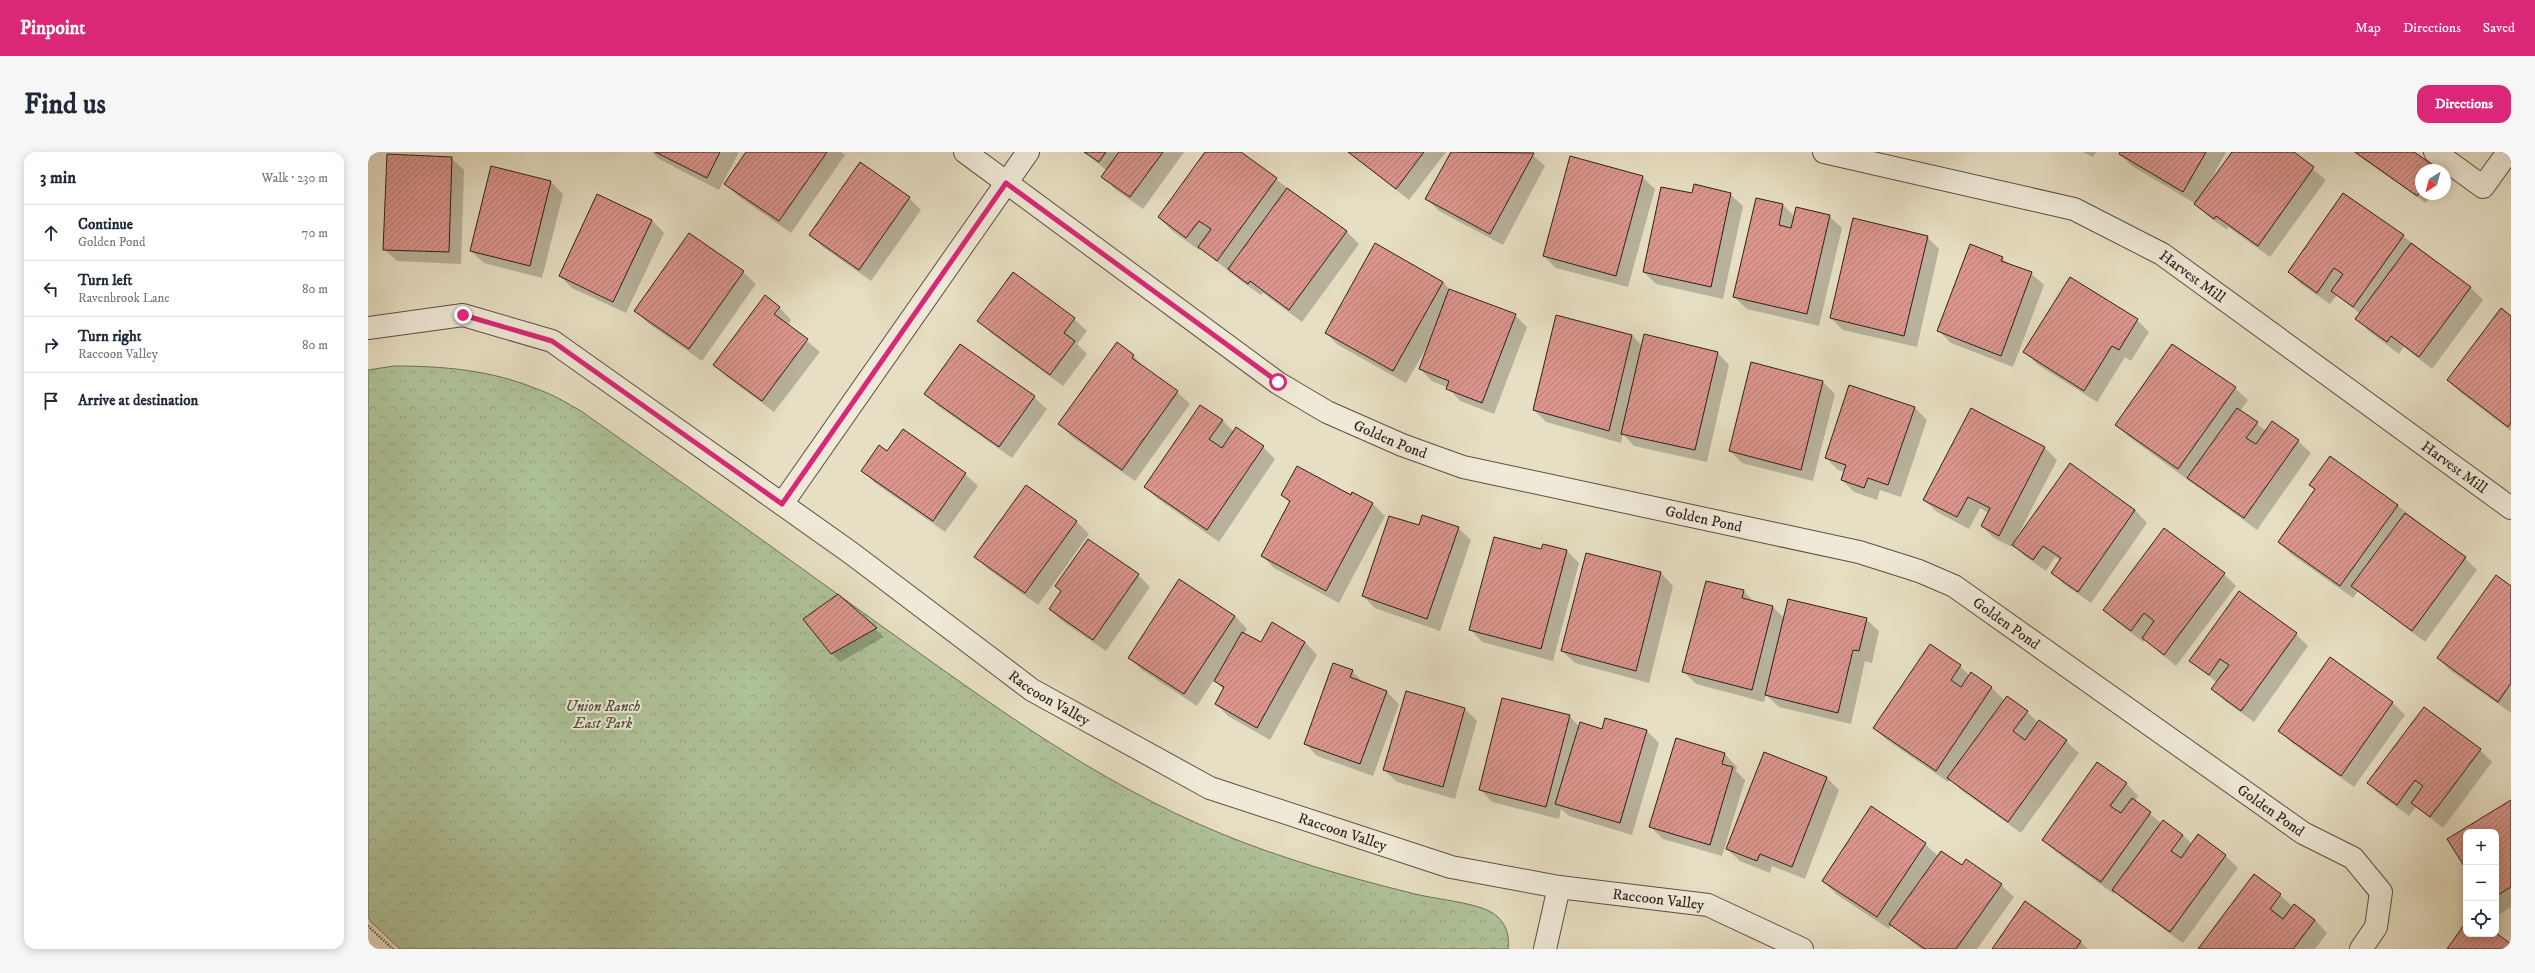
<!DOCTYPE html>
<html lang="en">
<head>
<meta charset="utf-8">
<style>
  body { margin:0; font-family:"IM FELL DW Pica",serif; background:#f6f6f7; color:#1f2937 }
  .controls { position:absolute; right:12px; bottom:12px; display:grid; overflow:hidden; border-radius:8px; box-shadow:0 2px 10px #0003 }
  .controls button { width:36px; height:36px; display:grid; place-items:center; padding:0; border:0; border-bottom:1px solid #e0e1e3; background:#fff; color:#1f2937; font:20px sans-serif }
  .compass { position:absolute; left:2047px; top:12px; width:36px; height:36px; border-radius:50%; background:#fff; box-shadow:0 2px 10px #0003; rotate:216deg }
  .stop { position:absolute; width:12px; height:12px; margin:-9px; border:3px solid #db2777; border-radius:50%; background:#fff }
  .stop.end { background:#db2777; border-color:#fff; box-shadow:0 1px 4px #0008 }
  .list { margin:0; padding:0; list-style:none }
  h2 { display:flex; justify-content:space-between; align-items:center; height:52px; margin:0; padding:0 16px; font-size:17px }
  h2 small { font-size:13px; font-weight:400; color:#747a83 }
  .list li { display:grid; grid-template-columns:26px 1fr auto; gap:12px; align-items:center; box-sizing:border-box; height:56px; padding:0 16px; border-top:1px solid #e0e1e3 }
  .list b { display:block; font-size:15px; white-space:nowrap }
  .list p { margin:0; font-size:13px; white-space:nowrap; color:#747a83 }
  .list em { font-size:13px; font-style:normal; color:#747a83 }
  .icon { flex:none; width:22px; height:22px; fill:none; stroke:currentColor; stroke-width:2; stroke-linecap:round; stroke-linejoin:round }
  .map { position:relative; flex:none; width:2143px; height:797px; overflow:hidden; border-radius:12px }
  header { display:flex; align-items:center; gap:24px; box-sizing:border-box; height:56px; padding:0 20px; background:#db2777; color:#fff }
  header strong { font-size:19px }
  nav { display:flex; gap:22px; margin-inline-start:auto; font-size:14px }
  .intro { display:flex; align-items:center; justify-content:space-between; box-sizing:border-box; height:96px; padding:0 24px }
  h1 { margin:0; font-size:28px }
  .button { padding:10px 18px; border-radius:12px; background:#db2777; color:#fff; font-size:14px; font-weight:700 }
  main { display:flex; gap:24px; padding:0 24px }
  aside { flex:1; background:#fff; border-radius:12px; box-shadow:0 2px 10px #0003 }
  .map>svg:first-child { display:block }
  .park { fill:url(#park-crowns); stroke:#6e715a }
  .shadow { fill:#0003 }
  .building { fill:url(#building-hatch); stroke:#2d1f1a }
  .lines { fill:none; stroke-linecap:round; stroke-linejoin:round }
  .minor-casing { stroke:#5c4f44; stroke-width:24 }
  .path { stroke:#2d1f1a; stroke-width:2.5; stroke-dasharray:1 2; stroke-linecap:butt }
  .minor { stroke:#efead8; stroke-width:22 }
  .route { stroke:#db2777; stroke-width:5 }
  .labels { text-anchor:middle; stroke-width:4; stroke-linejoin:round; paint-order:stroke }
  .street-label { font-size:15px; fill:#2d1f1a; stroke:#efead8 }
  .park-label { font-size:15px; font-style:italic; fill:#545040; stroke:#efead8 }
</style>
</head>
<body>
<header>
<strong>Pinpoint</strong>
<nav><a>Map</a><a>Directions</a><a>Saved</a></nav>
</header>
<div class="intro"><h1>Find us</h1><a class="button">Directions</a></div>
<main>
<aside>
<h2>3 min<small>Walk · 230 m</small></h2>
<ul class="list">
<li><svg class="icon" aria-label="ahead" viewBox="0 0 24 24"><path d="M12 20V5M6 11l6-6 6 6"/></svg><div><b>Continue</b><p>Golden Pond</p></div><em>70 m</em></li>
<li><svg class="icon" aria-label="left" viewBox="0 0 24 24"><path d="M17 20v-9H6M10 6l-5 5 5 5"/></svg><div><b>Turn left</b><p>Ravenbrook Lane</p></div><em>80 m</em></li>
<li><svg class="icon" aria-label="right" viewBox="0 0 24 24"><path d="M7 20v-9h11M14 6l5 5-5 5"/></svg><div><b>Turn right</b><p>Raccoon Valley</p></div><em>80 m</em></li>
<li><svg class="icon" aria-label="arrive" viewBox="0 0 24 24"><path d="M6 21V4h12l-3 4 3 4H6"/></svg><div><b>Arrive at destination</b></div></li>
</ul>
</aside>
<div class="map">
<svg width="2143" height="797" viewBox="0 0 2143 797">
  <defs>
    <pattern id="park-crowns" width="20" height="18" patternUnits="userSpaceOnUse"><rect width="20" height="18" fill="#afc399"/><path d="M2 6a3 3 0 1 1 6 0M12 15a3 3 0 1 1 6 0" fill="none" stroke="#97a783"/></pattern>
    <pattern id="building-hatch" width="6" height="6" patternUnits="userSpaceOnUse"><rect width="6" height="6" fill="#dc968e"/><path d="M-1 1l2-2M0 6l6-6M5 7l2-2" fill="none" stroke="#b37a73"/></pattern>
  </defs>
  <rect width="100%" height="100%" fill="#e7dfc3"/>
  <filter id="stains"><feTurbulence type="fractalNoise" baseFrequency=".005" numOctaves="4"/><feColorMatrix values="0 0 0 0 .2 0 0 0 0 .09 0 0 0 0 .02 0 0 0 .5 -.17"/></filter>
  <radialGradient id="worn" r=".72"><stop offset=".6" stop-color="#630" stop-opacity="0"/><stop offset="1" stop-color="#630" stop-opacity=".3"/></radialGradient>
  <path class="park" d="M26,214C75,214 123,218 169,237C184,242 199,251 213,259C312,329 410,399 508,470C619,549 727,630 854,682C915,707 979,725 1043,741C1065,747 1105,750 1123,760C1137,768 1142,782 1140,797H32L3,770L0,765V218Z"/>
  <path class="shadow" d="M284,0H371L351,38L291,7Z
    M379,0H473L477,3L423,81L370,44L357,31Z
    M716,0H816L775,57L747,37L735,24L739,19Z
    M838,0H871L979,80L991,92L934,170L895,141L893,143L873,129L832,96L831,98L803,78L791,65Z
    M980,0H1078L1041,48Z
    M1084,0H1161L1177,14L1135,93L1071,59L1059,47Z
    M1715,0H1728L1725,5Z
    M1753,0H1858L1835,42L1865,0H1924L1958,28L1902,105L1860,75L1859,78L1840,64L1828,52L1764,14L1752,2Z
    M1985,0H2045L2069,18H2053V42H2064L2058,51Z
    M83,6L96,18L93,112L29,109L16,97Z
    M1274,25L1287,37L1260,135L1188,116L1176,104Z
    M183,30L195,42L174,126L116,111L103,99Z
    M1362,42L1375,54L1355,147L1288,132L1276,120L1325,43Z
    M541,46L553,58L503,129L455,95L442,83Z
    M1415,53L1427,65L1461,64L1474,76L1451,174L1379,157L1366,145Z
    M284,68L296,81L258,161L204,136L192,124Z
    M2035,84L2103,136L2115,148L2064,217L2036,195L2031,202L2001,179L1989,167L1992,162L1969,143L1962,152L1933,132L1921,120Z
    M1559,85L1571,97L1549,195L1475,178L1463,166Z
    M1007,93L1075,130L1083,139L1147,163L1159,175L1126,262L1092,249L1080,236L1064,229L1052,217L1062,190L1038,231L970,193L958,181Z
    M1634,106L1642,113L1663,121L1676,133L1645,215L1583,191L1571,179Z
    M375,120L388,132L334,209L280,171L268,159Z
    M645,121L706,167L719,179L709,192L719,202L695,234L623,181L611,169Z
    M411,155L423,168L420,173L452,200L406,260L359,225L346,213Z
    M1189,165L1264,183L1274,194L1349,200L1361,213L1339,310L1266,294L1255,282L1253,291L1178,270L1166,258Z
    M2143,165V279L2092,240L2080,228Z
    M1769,168L1781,180L1763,209L1757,205L1729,250L1669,212L1657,200Z
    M1804,193L1867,236L1880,248L1872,259L1898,279L1904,271L1930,289L1943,301L1889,378L1761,285L1749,273Z
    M765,203L777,217L809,240L822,252L767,329L704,285L692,272Z
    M1455,230L1467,242L1445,329L1374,311L1362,299Z
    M558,242L666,245L679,257L644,306L570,254Z
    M1547,256L1559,268L1533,345L1512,338L1509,348L1486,340L1474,328L1476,320L1470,318L1458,306Z
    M1603,258L1677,296L1689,308L1648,387L1767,358L1779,371L1723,451L1697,433L1684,421L1693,409L1687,405L1678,419L1658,405L1645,393L1644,395L1626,386L1614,374L1621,361L1612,356L1601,377L1569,360L1556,348Z
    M854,268L866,280L895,295L907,307L851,390L790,347L777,335Z
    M535,278L597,322L610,334L577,380L507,331L495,319L519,301Z
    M1942,333L2029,353L2097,406L2109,418L2057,490L1990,439L1985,446L1923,402L1911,390L1948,338Z
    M984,341L1005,352L1017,364L971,451L906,416L894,404L922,351L914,343L983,344Z
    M708,369L721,382L670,453L620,417L608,405Z
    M1051,375L1090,376L1103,388L1072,479L1007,456L995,444Z
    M1199,399L1211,411L1185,509L1114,490L1102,477Z
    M1218,403L1293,421L1305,434L1281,531L1207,511L1194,499Z
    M1856,422L1868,434L1808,514L1777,488L1775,490L1749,470L1736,458Z
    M770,423L782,435L738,499L694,469L682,457L694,440L688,434Z
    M2143,435V561L2083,519L2070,506Z
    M1376,439L1386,450L1405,455L1416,466L1498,467L1511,479L1504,511L1497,509L1483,572L1411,555L1398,543L1396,550L1328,532L1316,520Z
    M470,444L516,485L472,510L463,501Z
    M867,464L879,477L876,482L894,492L937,490L949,503L902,588L860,564L848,552L856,538L846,528L829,554L774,518L761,505Z
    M1928,482L1940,494L1886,570L1857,549L1844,537L1849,531L1822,508Z
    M1963,507L2025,551L2037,563L1986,635L1924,591L1911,578Z
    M1592,514L1602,524L1603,522L1624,536L1637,549L1659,560L1671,571L1698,589L1711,601L1653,681L1593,638L1582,627L1580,630L1519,588L1506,576Z
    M984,519L997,532L1019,540L1031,552L1005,624L949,604L937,591Z
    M1097,557L1109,569L1087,647L1029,630L1016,618Z
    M1201,564L1211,574L1235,578L1279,579L1291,591L1264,683L1201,664L1193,657L1191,667L1124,650L1112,637Z
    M1308,588L1357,602L1369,615L1368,619L1377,628L1354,704L1295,687L1283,675Z
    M2112,598L2124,610L2075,676L2048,655L2041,664L2012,643L2000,631Z
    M1396,601L1459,626L1471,638L1437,727L1404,714L1402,721L1372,709L1359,697Z
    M1758,631L1770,644L1767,649L1794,672L1815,683L1824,692L1830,684L1858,704L1870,716L1815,791L1758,750L1747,740L1746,742L1688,700L1675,688Z
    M2143,650V755L2132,762L2128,758V680H2098V716L2080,688Z
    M1557,692L1570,704L1633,733L1646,745L1609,797H1553L1524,773L1521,777L1468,742L1455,729Z
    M1912,743L1925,755L1947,768L1959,781L1947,797H1831Z
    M1657,751L1713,790L1720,797H1625Z"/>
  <path class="building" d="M287,0H352L339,26Z
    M378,0H459L411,69L356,32Z
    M716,0H738L731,10Z
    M751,0H795L762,45L733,25Z
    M837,0H873L909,26L849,109L830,95L843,77L831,69L818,86L790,65Z
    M980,0H1056L1028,37Z
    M1083,0L1166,1L1122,82L1057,47Z
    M1752,0H1838L1815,40L1751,2Z
    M1864,0H1926L1946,15L1890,94L1848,64L1846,67L1826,52Z
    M1987,0H2046L2069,16L2067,18H2053V38L2049,44Z
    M19,2L84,5L81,100L15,98Z
    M1202,4L1275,24L1248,124L1175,104Z
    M492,10L542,45L491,118L441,83Z
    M123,14L183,29L162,114L102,99Z
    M1326,32L1363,41L1343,135L1275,120L1293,35L1324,41Z
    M919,36L979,79L921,158L882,129L880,132L860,117Z
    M1975,41L2036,83L1985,155L1963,139L1975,122L1966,116L1949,141L1920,120Z
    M229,42L284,68L245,150L191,124Z
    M1388,46L1415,52L1411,73L1423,76L1428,55L1462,63L1439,162L1365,145Z
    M1485,66L1560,84L1536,184L1462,166Z
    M321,81L376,119L321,197L266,159Z
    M1007,91L1075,130L1025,219L957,181Z
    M2043,91L2103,135L2051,205L2023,184L2019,190L1987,167Z
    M1602,92L1635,105L1633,109L1664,120L1633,204L1569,179Z
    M645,120L707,166L696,181L707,189L682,223L609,169Z
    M1702,125L1770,167L1751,198L1744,194L1716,239L1655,200Z
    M1081,137L1148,162L1114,251L1078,237L1081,229L1051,217Z
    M397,143L412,155L406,162L440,187L394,249L345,213Z
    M2133,156L2143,164V271L2140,275L2079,228Z
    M1188,163L1264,183L1241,279L1165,258Z
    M1276,182L1350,200L1327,298L1253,282Z
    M749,190L766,203L764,206L810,239L754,318L690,272Z
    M592,192L667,244L631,295L556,242Z
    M1804,192L1868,235L1810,317L1747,273Z
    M1383,210L1455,229L1433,318L1361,299Z
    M1481,233L1547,255L1520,333L1500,326L1496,336L1473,328L1478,313L1457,306Z
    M832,253L855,268L841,287L854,296L868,275L896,294L839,378L776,335Z
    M1603,256L1677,295L1631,384L1613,374L1622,356L1600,345L1589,365L1555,348Z
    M1869,256L1890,270L1878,286L1888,292L1904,269L1931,288L1876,366L1819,326Z
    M535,277L598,321L565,369L493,319L511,293L519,299Z
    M1962,304L2030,353L1972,434L1910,390L1947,337L1941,333Z
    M1702,311L1767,358L1710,440L1683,421L1693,406L1675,394L1665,408L1644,393Z
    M929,314L983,343L984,340L1005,351L958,439L893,404L922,349L913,343Z
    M658,333L709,369L657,441L606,405Z
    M2037,361L2098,405L2044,479L1983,434Z
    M1054,363L1091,375L1059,467L994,444L1021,364L1051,373Z
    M1796,376L1857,421L1796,503L1774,486L1786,469L1776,461L1763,479L1735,458Z
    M1126,385L1173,397L1175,392L1199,398L1173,497L1101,478Z
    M720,387L771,422L725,488L681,457L693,439L687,434Z
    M1218,401L1293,420L1268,519L1193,499Z
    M2128,423L2143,434V531L2130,550L2069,506Z
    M811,427L867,464L816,542L760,506Z
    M1338,429L1376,438L1374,446L1405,454L1384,538L1314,520Z
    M1871,439L1929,481L1873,559L1843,537L1861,513L1852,507L1841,523L1821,509Z
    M470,442L509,476L463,502L435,467Z
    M1420,447L1499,466L1491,499L1485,498L1470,561L1397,543Z
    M904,470L937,490L889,576L847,552L856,535L846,529L874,480L893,490Z
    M1562,492L1593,513L1583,528L1593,535L1603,520L1624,535L1568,619L1505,576Z
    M1962,505L2025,550L1973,624L1910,579Z
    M965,511L985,518L982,525L1019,539L992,612L936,592Z
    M1038,539L1097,556L1075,635L1015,618Z
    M1639,544L1660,559L1645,579L1657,588L1671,568L1699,588L1640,670L1579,626Z
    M1134,546L1202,563L1178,655L1111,638Z
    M2056,555L2113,597L2062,665L2043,651L2055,634L2047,628L2029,653L1999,631Z
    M1237,566L1279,578L1252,671L1187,652L1212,570L1234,577Z
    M1308,586L1357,601L1354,612L1365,615L1342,693L1281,675Z
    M1396,600L1459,625L1424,715L1392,702L1389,709L1358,697Z
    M1729,610L1759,631L1742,654L1753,661L1764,646L1783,660L1733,730L1674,688Z
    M2143,648V735L2128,744V680H2098V717L2079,687Z
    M1503,654L1558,691L1509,765L1454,729Z
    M1795,668L1815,683L1803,699L1813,706L1830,682L1858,703L1802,780L1744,738Z
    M1573,699L1594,713L1598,707L1634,732L1588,797H1557L1521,772Z
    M1886,722L1913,742L1902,757L1915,767L1926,752L1947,768L1925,797H1830Z
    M1657,749L1713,789L1708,797H1624Z
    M2098,770V782L2128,781L2143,792V797H2079Z"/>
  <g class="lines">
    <g class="minor-casing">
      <g id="minor">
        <path id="s1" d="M597,0L910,231L959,260L1034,293L1095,315L1491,400L1551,419L1586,434L1935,681L1985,706L2013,740L2008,775L1993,797"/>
        <path id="s2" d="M1456,0L1706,57L1794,102L2143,356"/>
        <path d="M2067,0L2115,35L2140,0"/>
        <path id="s3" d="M0,176L95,163L184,189L483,401L664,538L842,636L1083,715L1191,735L1340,753L1434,797"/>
        <path d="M414,352L660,0"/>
        <path d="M1177,797L1191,735"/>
      </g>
    </g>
    <path class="path" d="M0,774L25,797"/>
    <use href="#minor" class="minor"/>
  </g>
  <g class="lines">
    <path class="route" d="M95,163L184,189L414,352L638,31L910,230"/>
  </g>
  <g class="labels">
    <g class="street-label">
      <text dy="5" stroke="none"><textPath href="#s2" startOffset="393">Harvest Mill</textPath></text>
      <text dy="5" stroke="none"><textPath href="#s1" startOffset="515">Golden Pond</textPath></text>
      <text dy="5" stroke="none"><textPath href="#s2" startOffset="717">Harvest Mill</textPath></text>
      <text dy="5" stroke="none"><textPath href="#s1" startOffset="839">Golden Pond</textPath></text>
      <text dy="5" stroke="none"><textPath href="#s1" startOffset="1163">Golden Pond</textPath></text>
      <text dy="5" stroke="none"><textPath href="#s3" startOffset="801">Raccoon Valley</textPath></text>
      <text dy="5" stroke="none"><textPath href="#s1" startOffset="1487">Golden Pond</textPath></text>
      <text dy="5" stroke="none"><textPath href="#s3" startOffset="1125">Raccoon Valley</textPath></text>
      <text dy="5" stroke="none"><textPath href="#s3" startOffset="1449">Raccoon Valley</textPath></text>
    </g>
    <g class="park-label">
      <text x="235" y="559">Union Ranch<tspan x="235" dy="17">East Park</tspan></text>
    </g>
  </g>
  <rect width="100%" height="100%" filter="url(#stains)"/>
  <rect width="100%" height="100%" fill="url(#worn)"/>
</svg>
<div class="controls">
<button>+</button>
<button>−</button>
<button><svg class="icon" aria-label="locate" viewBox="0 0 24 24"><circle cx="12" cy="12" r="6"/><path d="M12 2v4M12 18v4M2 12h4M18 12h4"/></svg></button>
</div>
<svg class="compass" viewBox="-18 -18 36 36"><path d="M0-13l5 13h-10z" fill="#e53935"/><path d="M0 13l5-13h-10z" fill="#747a83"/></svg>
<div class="stop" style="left:910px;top:230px"></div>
<div class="stop end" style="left:95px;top:163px"></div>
</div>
</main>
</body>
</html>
